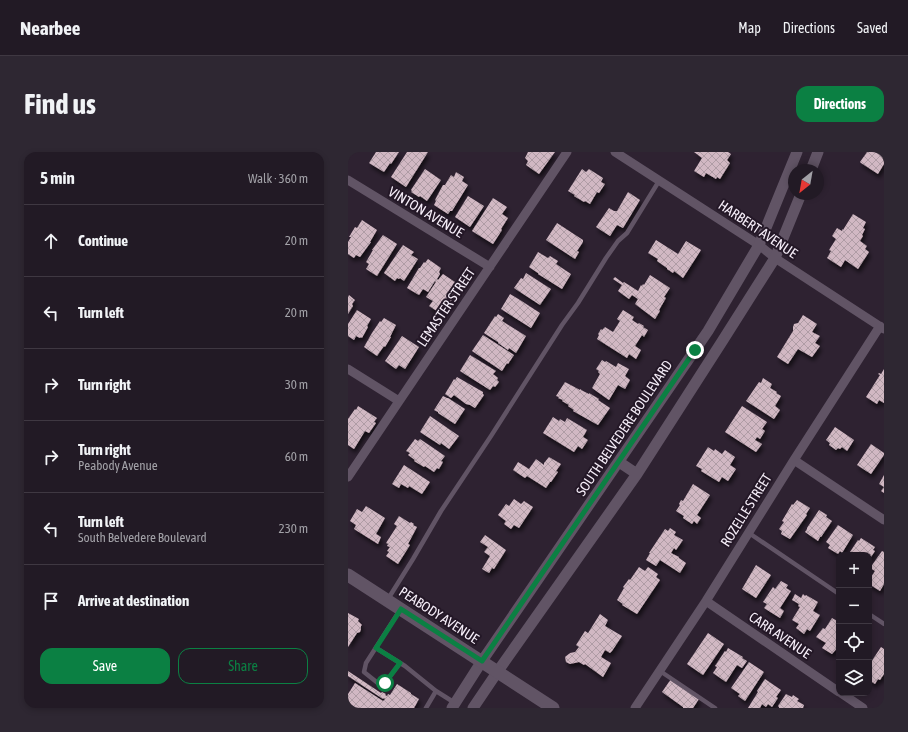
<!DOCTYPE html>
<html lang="en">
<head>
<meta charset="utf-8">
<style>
  body { margin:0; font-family:"Asap Condensed",sans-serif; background:#2e2732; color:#f1f3f6 }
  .controls { position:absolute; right:12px; bottom:12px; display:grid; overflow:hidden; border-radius:8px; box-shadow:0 2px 6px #0003 }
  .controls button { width:36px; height:36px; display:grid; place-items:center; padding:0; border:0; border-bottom:1px solid #3f3842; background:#221a25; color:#f1f3f6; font:20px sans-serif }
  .compass { position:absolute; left:440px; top:12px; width:36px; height:36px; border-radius:50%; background:#221a25; box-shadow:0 2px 6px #0003; rotate:211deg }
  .stop { position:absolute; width:12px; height:12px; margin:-9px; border:3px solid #0b8043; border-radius:50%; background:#fff }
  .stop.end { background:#0b8043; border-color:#fff; box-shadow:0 1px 4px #0008 }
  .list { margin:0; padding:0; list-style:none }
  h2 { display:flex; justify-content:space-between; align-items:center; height:52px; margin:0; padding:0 16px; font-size:17px }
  h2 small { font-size:13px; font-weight:400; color:#a2a1a7 }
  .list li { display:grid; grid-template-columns:26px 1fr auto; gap:12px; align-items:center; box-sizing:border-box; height:72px; padding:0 16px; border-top:1px solid #3f3842 }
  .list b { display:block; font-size:15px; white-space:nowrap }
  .list p { margin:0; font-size:13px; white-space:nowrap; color:#a2a1a7 }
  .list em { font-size:13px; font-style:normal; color:#a2a1a7 }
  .actions { display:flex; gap:8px; padding:12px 16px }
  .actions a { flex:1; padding:9px 0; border:1px solid #0b8043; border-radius:12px; text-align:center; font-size:14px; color:#0b8043 }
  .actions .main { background:#0b8043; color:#fff }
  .icon { flex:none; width:22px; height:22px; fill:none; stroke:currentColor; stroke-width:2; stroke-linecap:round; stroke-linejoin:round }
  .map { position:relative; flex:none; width:536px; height:556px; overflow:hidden; border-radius:12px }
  header { display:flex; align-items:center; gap:24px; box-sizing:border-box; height:56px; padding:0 20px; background:#221a25; border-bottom:1px solid #3f3842 }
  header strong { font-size:19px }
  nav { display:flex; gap:22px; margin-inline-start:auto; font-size:14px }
  .intro { display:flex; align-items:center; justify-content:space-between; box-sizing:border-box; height:96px; padding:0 24px }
  h1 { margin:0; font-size:28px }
  .button { padding:10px 18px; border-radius:12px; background:#0b8043; color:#fff; font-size:14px; font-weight:700 }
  main { display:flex; gap:24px; padding:0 24px }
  aside { flex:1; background:#221a25; border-radius:12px; box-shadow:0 2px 6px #0003 }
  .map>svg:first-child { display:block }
  .building { fill:url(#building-cross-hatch); filter:url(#shadow) }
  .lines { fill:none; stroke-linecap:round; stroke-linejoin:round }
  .service { stroke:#615465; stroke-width:4.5 }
  .minor { stroke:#615465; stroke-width:9 }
  .tertiary { stroke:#615465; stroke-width:11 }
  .secondary { stroke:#615465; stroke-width:13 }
  .route { stroke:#0b8043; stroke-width:5 }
  .labels { text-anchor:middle; stroke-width:4; stroke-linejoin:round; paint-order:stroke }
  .street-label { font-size:14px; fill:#f6eef9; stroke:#241827 }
</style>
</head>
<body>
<header>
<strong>Nearbee</strong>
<nav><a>Map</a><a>Directions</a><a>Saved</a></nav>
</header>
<div class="intro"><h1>Find us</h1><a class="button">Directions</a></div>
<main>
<aside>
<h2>5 min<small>Walk · 360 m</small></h2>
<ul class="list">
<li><svg class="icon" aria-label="ahead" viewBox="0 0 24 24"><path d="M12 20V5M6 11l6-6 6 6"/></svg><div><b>Continue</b></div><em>20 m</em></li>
<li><svg class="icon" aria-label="left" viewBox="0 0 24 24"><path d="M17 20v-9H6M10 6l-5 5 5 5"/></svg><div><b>Turn left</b></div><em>20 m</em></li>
<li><svg class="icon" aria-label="right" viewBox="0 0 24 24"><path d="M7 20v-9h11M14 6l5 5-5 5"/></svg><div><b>Turn right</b></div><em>30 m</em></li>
<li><svg class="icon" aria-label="right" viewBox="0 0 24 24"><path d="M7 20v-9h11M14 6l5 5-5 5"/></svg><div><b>Turn right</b><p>Peabody Avenue</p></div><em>60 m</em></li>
<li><svg class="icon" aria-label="left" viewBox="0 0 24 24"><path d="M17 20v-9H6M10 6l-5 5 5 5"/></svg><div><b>Turn left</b><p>South Belvedere Boulevard</p></div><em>230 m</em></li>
<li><svg class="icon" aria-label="arrive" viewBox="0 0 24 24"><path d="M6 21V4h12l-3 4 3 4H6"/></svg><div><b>Arrive at destination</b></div></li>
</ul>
<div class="actions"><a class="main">Save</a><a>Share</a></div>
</aside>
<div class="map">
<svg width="536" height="556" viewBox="0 0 536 556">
  <defs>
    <pattern id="building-cross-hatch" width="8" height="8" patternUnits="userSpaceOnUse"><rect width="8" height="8" fill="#d1b8c3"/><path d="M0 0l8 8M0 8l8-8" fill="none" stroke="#af9ca5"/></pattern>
    <filter id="shadow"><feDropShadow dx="2" dy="4" stdDeviation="2" flood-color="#0009"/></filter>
  </defs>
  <rect width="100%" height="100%" fill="#2e2231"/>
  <path class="building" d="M28,0H51L43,12L42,11L36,20L21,11Z
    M59,0H80L58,35L43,25Z
    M180,0H207L191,22L178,13L180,9L177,6Z
    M346,0H380L383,2L379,8L382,11L372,27L369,25L368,27L358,21L356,25L346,19L354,6Z
    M519,0H536V12L530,22L513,11L512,10Z
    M77,17L93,28L79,49L72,44L71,45L63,40L64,39L63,38Z
    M234,17L238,20L241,17L255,26L253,30L257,32L251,41L249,40L242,52L237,49L236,50L226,44L227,43L220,39Z
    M108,20L116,25L114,29L120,33L104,59H102L100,62L86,53L88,49L87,48L95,33H97L103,23L106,25Z
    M280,40L292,48L275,76L269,73L262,84L248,75L261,56L266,59H269Z
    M120,44L136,54L122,75L107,65Z
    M145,46L159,55L154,62L160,66L153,77L154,78L145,92L124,79Z
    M505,62L518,70L515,76L517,77L514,83L515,84L512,89L519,94L517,97L521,100L510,117L497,108L493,115L479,106L483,99L481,98L488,87L484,84L489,76L494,79V77L495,78Z
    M14,68L29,78L22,90H23L12,105L8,103L6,106L0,102V90L3,85H1L7,75L9,76Z
    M209,71L235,88V90L229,99L231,100L227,107L198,88Z
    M35,83L49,92L29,124L18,117L21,112L18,110L25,98H24Z
    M308,88L330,102L338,89L353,98L335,126L326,119L325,121L319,117V116L309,109L310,107L300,101Z
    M55,93L66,100L63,103L70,107L56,129L52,126L51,127L49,126L47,129L36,121Z
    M190,100L200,106L202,104L210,109L208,112L223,122L214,137L190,122V121L181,115Z
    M80,107L93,116L91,120L92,122L89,127L90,128L95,122L110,132L104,140L108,142L101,152L99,150L92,161L81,154L85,149L78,145L88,130L87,129L80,140L75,137L71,143L59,136L71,116H72L76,110L77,111Z
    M178,121L203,137L192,153L166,136L173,126L175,127Z
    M302,123L322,136L316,145L318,146L311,158L312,159L307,167L287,152L290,147L284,143L281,147L270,139L274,133L265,127L267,125L275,131L276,130L290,139L293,133L294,134L295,132L296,133Z
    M162,142L172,148L192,161L183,176L153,157Z
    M1,143L7,148L4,152L5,154L0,162V145Z
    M9,158L23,167L19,174L20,175L14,186L13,185L12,186L8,184L6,188L0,184V172Z
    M275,158L286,165L284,168L290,172L291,171L296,174L295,175L300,178L296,185L294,183L287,194L293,198L288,207L281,202L279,206L249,187L251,183L250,182L253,177L254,178L257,175L265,180L272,169L269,167Z
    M150,162L156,166L154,169L178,184L168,201L161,196L160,198L150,191V190L136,181L147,164L148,165Z
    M455,163L469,172L464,180L472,184L467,191L472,194L464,205L450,197L440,212L429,205L445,179V175L446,172L450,171Z
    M36,166L48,173L42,185H43L37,195L36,194L29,204L16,195L24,181L32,169L33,170Z
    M135,183L166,203L160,212L159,211L154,219L124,199Z
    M54,184L71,195L57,217L51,213L48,217L37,209Z
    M122,203L148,219L145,222L150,226L149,228L151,230L147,235L145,234L142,238L112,219Z
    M254,208L257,210L258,209L268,215L270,211L281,217L277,224L282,228L277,237L270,233L261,248L244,236L252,222L250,220L251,219L248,217Z
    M536,217V251L531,248L529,252L518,245L532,223L530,222L531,221L533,222Z
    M109,225L135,240V242L136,243L127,256L122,253L118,252L106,243L103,246L97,242L106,227L107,228Z
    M415,226L424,232L422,236L429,240L428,241L433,244L427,254L432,258L426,267L398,249L411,230L413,231Z
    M217,230L232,238V237L235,239L241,242V241L251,247L250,248L262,256L250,273L225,259L226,258L220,254L221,253L214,249L215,248L210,246L211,245L208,244Z
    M95,244L99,246H100L117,257L107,272L90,261V260L86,258Z
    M10,254L29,266L26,270L28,271L21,281L17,279L6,297L0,293V267L7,257L8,258Z
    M394,254L419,270L414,277L417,279L412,287L409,285L407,288L414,292L408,300L377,280Z
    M82,264L111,284L101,297L93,291L92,293L72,280Z
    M205,265L211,269L212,267L217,270L219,266L239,278L235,285L240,288L234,297L230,294L226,300L195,281Z
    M487,275L506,288L499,299L494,295L492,297L490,296L488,298L481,293L482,291L478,288Z
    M67,287L70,289L72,287L97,304L93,309L95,310L91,317L89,316L86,320L77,314L76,315L66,309L67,308L60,303L62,301L58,299Z
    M523,292L536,301V303L523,322L509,313Z
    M360,295L366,299L367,297L374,302L377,298L387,305L382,313L388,317L380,329L374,325L371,330L353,319L354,317L348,314Z
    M201,305L213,312L208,319L210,320L203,330H202L198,336L179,324L177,326L165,318L170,310L181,317L188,307L196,313V311Z
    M56,313L82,330L74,342L61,334L60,336L53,332L51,336L44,332Z
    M536,323V341L533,339L536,335L531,332Z
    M345,332L362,343L349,363L353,366L349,372L346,369L344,372L335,366L336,364L328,359L332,353L331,352L333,348L335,349Z
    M166,347L173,352L176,349L185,355L171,376L166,373L163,377L156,372L158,369L150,363L158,352L161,354Z
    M449,348L462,356L458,362L459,363L442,387L433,382L434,379L431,377L436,370L434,369L444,352L445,353Z
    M18,354L37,366L28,382L33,385L30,392L6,377L8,373L2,369L9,357L14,360Z
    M471,358L479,363L478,365L484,369L473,385H472L470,389L457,380L459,377V376Z
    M51,364L62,371L63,370L66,372L65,373L69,375L60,392L62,393L50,412L38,404L41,400L39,399L42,395L39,394L40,392L38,391L49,374L46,372Z
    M490,373L505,383L494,401L492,399L490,402L480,396L482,393L478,390Z
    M322,376L328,380L326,383L335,388L328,398L326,396L323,401L331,405V406L338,411L332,421L312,408L308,414L298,408L302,401H301L317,377L320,379Z
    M137,383L158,398L146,417L144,416L141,421L134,417L142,404L136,400L140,395L132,390Z
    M513,386L527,395L525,398L527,399L521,408V403H500L510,388L511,389Z
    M534,399L536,400V432L532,439L521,432V428L527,419L522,416Z
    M408,413L423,423L408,446L394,437Z
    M291,415L297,419L300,415L310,422L308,425L312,428L289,462L274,453L275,452L269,448L276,436L275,435L281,427L282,428Z
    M433,429L440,433L438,436L443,439L432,456L436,459L432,466L416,456L419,452L415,450L425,435L427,437Z
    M447,442L453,446L455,442L457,444L458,443L470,450L465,459L472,463L462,479L459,477L456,482L448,476L451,472L444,468L452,455L450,454L451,452L444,448Z
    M0,461L11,467L10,469L14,473L13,474V477L12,480L9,481L0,495Z
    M252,462L260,468L257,474L274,484L264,499L262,501L257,498L253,505L263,511L255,525L237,512L236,513L231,510L222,512L218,510L217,505L222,501L227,500L231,495L228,493L237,479L240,481Z
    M484,466L491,470V494L484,502L474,496L478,491L468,485L475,476L477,477Z
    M360,481L376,492L355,523L339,512Z
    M533,495L536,497V522L532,528L530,527L527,532L521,528V513Z
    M380,496L395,505L394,506L399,509L394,516L389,513L378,530L365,521L369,515L367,514L377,499L378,500Z
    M401,510L416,520L397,549L390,544L392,542L383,536Z
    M0,519L33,541L34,540L38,542L37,543L39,544L40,542L42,543L49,532L63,541V542L71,547L66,556H0V542L7,531L35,549L37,547L36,546L35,547L0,524Z
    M323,527L351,547L345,556H335V555L314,540Z
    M417,527L433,538L428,545L430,546L424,555L420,552L418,555L414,552L412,556H400L410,540L409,539Z
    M438,542L444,545L445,543L451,547L449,549L456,553L455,556H431V555L430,554Z"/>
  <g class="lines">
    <path class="service" d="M401,381L491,442
      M40,447L65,407L93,359L143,284L214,173L230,151L258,106L270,89L279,81L311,29
      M521,462L536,472
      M28,496L57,514L88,539
      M52,511L37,531L31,532L16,520L18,511L52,458
      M312,519L367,556
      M78,556L88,539L107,551"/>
    <path class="minor" d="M267,0L411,93L427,106L536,177
      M0,28L142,115
      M0,217L51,249
      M446,308L536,368
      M0,325L219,0
      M358,449L491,540
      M493,541L515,556
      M287,556L358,449L446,308L532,174"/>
    <path class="tertiary" d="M463,18L470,0
      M271,310L289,322
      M104,556L134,509L360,179L411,93L449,0
      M125,556L150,519L289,322L375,188L427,106L453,42"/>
    <path class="secondary" d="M0,423L205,556"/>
  </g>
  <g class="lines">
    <path class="route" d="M37,531L52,511L28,496L53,457L134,509L347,198"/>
  </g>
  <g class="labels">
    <g class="street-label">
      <text transform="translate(78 60) rotate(31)" y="5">VINTON AVENUE</text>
      <text transform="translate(410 77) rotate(34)" y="5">HARBERT AVENUE</text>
      <text transform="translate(98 155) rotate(-56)" y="5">LEMASTER STREET</text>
      <text transform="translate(276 276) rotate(-56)" y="5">SOUTH BELVEDERE BOULEVARD</text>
      <text transform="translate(398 358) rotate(-58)" y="5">ROZELLE STREET</text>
      <text transform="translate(91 463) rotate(33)" y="5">PEABODY AVENUE</text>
      <text transform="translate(432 483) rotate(34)" y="5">CARR AVENUE</text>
    </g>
  </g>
</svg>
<div class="controls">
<button>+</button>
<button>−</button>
<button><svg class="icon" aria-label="locate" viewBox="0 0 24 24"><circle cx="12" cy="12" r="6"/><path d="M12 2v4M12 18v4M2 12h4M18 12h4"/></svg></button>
<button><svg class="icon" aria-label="layers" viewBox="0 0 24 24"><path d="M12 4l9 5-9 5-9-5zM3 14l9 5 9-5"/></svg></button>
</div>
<svg class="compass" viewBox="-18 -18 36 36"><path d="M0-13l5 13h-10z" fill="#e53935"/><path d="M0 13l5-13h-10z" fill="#a2a1a7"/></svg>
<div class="stop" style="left:37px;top:531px"></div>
<div class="stop end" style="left:347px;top:198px"></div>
</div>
</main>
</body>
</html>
